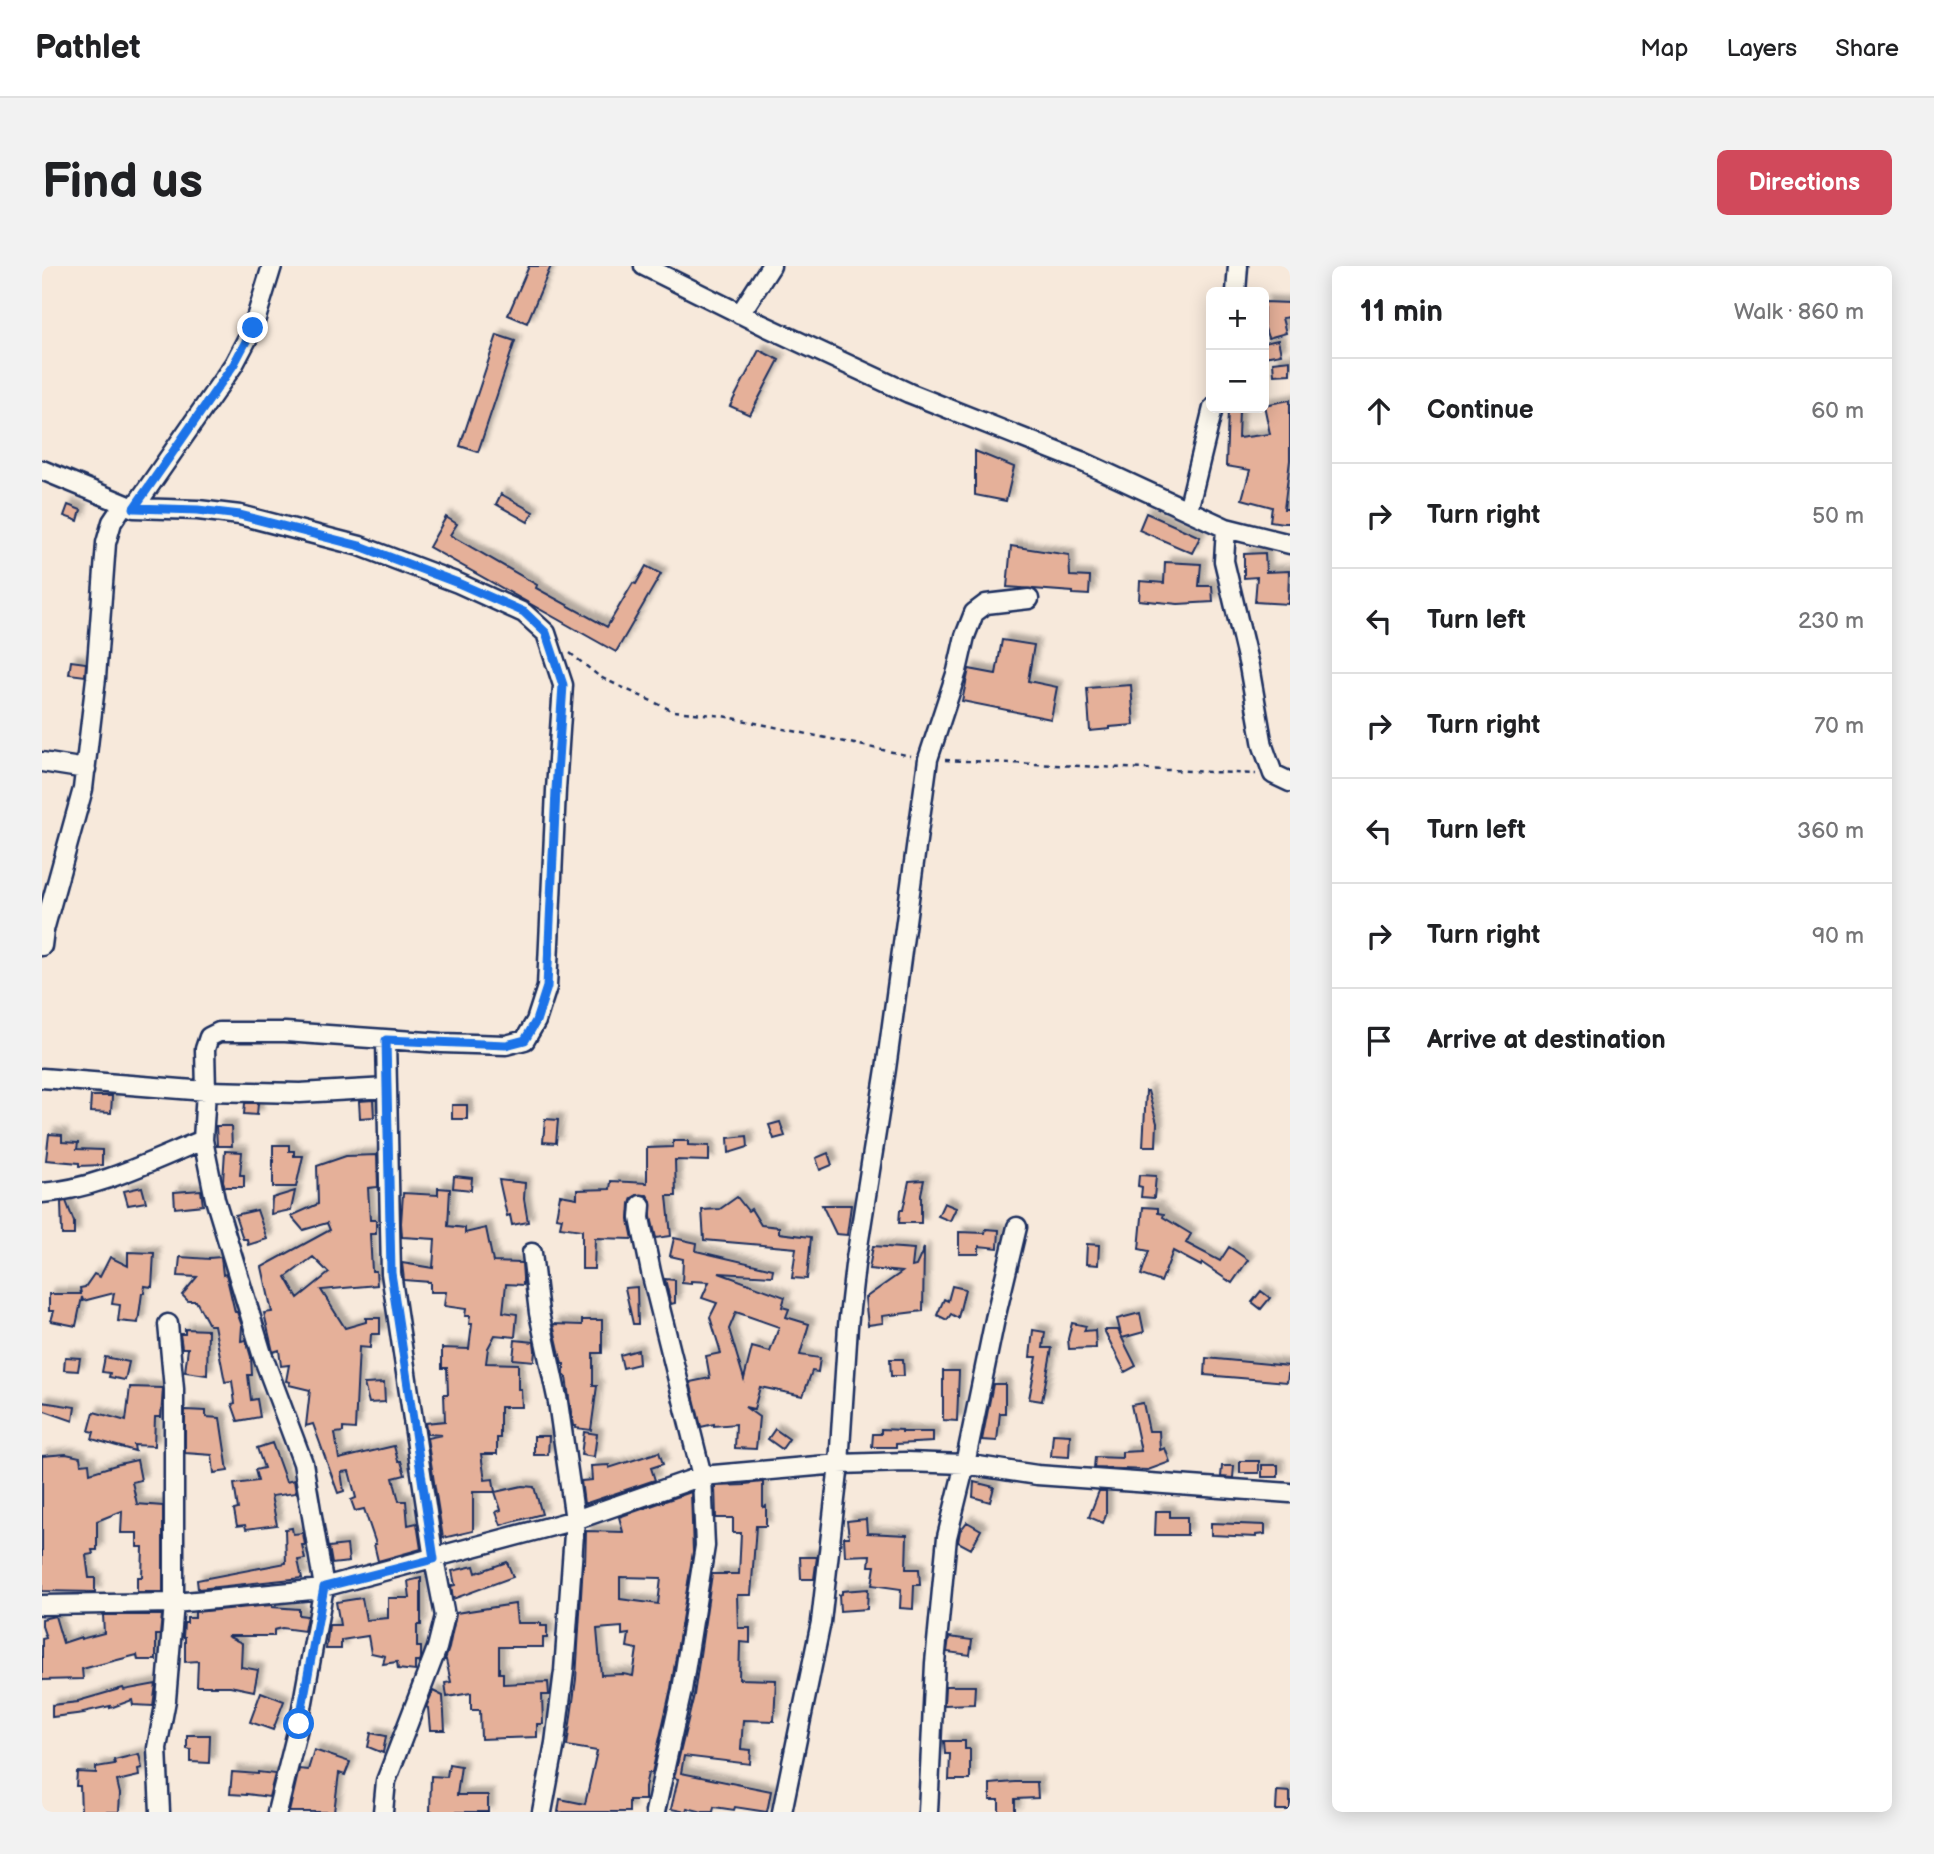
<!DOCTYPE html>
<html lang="en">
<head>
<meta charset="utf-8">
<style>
  body { margin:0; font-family:"Balsamiq Sans",sans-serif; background:#f2f2f2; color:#202124 }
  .controls { position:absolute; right:21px; top:21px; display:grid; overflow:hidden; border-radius:10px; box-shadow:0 4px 18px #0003 }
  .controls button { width:63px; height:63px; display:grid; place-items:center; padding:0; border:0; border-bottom:2px solid #e0e0e0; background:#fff; color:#202124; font:35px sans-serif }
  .stop { position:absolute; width:21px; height:21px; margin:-16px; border:5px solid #1a73e8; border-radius:50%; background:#fff }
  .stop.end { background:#1a73e8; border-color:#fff; box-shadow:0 2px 7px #0008 }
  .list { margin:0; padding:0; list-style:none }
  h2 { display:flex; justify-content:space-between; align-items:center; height:91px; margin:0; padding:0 28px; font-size:30px }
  h2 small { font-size:23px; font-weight:400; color:#757577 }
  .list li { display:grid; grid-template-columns:46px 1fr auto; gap:21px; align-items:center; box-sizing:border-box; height:105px; padding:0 28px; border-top:2px solid #e0e0e0 }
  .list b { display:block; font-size:26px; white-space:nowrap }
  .list em { font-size:23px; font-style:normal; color:#757577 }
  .icon { flex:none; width:38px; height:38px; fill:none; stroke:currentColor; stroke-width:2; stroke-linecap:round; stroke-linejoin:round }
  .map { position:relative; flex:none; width:1248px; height:1546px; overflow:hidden; border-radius:10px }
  header { display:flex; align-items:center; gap:42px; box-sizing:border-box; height:98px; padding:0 35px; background:#fff; border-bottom:2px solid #e0e0e0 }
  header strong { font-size:33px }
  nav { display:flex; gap:38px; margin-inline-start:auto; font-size:24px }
  .intro { display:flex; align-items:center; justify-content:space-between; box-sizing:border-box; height:168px; padding:0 42px }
  h1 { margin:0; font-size:49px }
  .button { padding:18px 32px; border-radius:10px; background:#d1495b; color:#fff; font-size:24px; font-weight:700 }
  main { display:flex; gap:42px; padding:0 42px }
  aside { flex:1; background:#fff; border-radius:10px; box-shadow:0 4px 18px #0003 }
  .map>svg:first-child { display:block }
  .building { fill:#e5b099; stroke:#1b2f5e; stroke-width:2; fill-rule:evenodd; filter:url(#shadow) }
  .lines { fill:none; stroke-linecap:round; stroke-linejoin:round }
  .minor-casing { stroke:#1b2f5e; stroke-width:23 }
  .path { stroke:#1b2f5e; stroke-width:2.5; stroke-dasharray:5 5; stroke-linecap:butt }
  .minor { stroke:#fbf7ec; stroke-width:18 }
  .route { stroke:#1a73e8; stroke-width:9 }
</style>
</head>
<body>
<header>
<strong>Pathlet</strong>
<nav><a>Map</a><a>Layers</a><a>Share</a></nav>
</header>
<div class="intro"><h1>Find us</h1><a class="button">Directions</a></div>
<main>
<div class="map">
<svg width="1248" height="1546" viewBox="0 0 1248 1546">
  <defs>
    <filter id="shadow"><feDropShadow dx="5.5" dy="-5.5" stdDeviation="2" flood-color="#0004"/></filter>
  </defs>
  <rect width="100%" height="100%" fill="#f7e9db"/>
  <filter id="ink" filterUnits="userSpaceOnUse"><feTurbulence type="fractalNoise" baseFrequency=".0143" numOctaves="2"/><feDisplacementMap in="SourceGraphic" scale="14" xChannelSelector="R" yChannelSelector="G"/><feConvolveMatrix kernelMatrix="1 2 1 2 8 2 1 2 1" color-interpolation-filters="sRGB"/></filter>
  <g filter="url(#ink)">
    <path class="building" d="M487,0H509L485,57L466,49Z
      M1222,36L1248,37V51L1240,52L1244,67L1226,72L1222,59Z
      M455,69L473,75L436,186L418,180Z
      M1236,74L1239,88L1222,91V77Z
      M717,84L737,94L708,149L688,140Z
      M1248,94V108L1232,109L1231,96Z
      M1248,134V194L1242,243H1248V257H1241L1228,255L1230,241L1200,233L1208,204L1184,200L1186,144H1197L1196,172L1228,168L1222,139Z
      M933,185L972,201L964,235L933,229Z
      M459,228L491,246L486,256L454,238Z
      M26,239L39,244L36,255L22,250Z
      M1104,247L1158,271L1150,287L1097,264Z
      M404,251L415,258L408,269L495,319L494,322L565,361L591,317L594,318L604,300L619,308L574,386L387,281Z
      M969,280L1027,289L1028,310L1048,311L1047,329L1031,328V326L965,321Z
      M1223,287L1224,306L1247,305L1246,338L1213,336L1215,311L1202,312V288Z
      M1123,296L1159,298L1157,320H1170L1171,336L1136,338L1097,334L1098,315L1122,317Z
      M960,374L992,379L986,415L1015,421L1009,453L920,435L927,403L954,408Z
      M29,395L44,397L43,410L27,408Z
      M1089,419L1092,459L1068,461V463L1048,465L1045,422Z
      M1104,825H1106L1115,857L1114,880H1101Z
      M49,830H70L69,847L48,846Z
      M331,834L332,851L318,852L317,835Z
      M203,837H216L215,849L202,848Z
      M410,839H425V853H410Z
      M503,853L516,854L514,877L501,876Z
      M738,856L743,870L732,873L727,859Z
      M174,860H189L190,880H175Z
      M7,868L20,869V876L36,877L35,883L60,884V899L37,900V897L4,894Z
      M705,870L706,881L687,887L686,872Z
      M631,875H646V879L667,880V895L633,894L634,930H625L629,970L614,972L609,951V935L605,929H595L590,932L588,938L587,954L591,973L553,972L552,1003H540V964L518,961L520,952L514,951L518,929L535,932V924L568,923L569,915L605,917V882L631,881Z
      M231,879H247V885H252V890H261L254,921H231Z
      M183,885L200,886L198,909H202V921H183L181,915Z
      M786,887L790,899L778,904L774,892Z
      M335,889L336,921L326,922L328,954H334V968H328L330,1005H334L335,1019L279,1024L303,1062L324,1056V1052H338V1068H329L328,1082L317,1081L313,1163L301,1162V1166L293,1167L297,1193L352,1180L356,1195H359L363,1209L351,1212L357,1235H364L366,1259L375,1257L379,1283L336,1295L332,1278H334L322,1243L313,1245L309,1234L314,1232L307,1205L299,1206L302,1225L296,1227L271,1158L264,1160L268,1124L247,1119L248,1116L244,1115L247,1099L239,1100L237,1084L231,1086L222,1047L230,1046L220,1001L288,964L285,957L261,964L249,950L276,938L275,900L304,890ZM271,991L287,1007L256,1032L244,1011Z
      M1097,909L1114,910L1112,932L1099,931L1100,921L1096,920Z
      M412,910L430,912L429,924L411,922Z
      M457,914L483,917L482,933L486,956L470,959L468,949L465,950Z
      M882,914L879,928V957H857L858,944H861L867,915Z
      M100,921L104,936L86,939L82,925Z
      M396,922L408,923L406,960L423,962V967L444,962L451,996L480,997L481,1012V1019L464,1018L461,1046L475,1048L473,1071L453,1069L446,1082L444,1097L476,1098V1123H479L480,1141H458V1172H455V1188H439L443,1214L451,1213L453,1226H431V1265L401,1272L385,1172L400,1169L385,1168L383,1157L403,1155L402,1128H406L405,1102H400V1082L427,1083L430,1058H427L428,1050H423L424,1043L402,1040L404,1026H388V1016L362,1014L360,997L391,1002L393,973L360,971L359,957L361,927L396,929Z
      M159,924L161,939L133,942L132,926Z
      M253,925L249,944L229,948L230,932Z
      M695,931L706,945L709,943L719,959L737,961V967L769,971L765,1013L750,1012L754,982L662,974L660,944L678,943Z
      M24,935L32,956V969H20L19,936Z
      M902,937L914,942L908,955L896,950Z
      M780,939H809L805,969L794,968Z
      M1101,941L1116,942V947L1122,948L1121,951L1149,968L1144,977L1178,995L1187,981L1206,994L1190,1017L1160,997L1159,1000L1131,985L1119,1016L1099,1009L1107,985L1097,983Z
      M215,944L225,973L206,979L205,973H201L193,949Z
      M944,963L957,964L956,982L937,980V988H917V966L943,967Z
      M632,972L655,977L654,985L731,1003L730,1010L677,1007L743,1031L740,1041L747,1043L744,1051L767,1058L758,1089L778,1092L776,1106L770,1105L761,1130L718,1121L712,1143L703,1141L717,1151L714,1183L693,1182L694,1158L672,1160V1158L659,1161L648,1116L668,1112L664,1090L679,1087L668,1051L675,1037L660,1032L667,1016L649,1015V1018L640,1017L641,993L628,990ZM694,1046L737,1061L728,1086L710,1081L702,1113L687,1063Z
      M1045,978L1057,979L1056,999L1044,998Z
      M831,980L872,983L870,1001L874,1000L882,982L881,1045L840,1050L841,1057L826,1059L823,1032L860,1006L827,1003Z
      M86,986L112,987L110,1021L103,1020L102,1027H100L96,1057L76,1055L78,1039L70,1038L72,1027L41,1035L40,1031L34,1060L9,1055L12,1045H7V1028H39L38,1022L43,1021L52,1008L58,1011L68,991L86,1000Z
      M138,991L167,993V992L179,991L181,1009L184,1008L193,1046H195L200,1060L199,1075L204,1074L209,1091L210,1109H206L209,1134L215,1133L218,1151L196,1155L190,1138L193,1137L190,1115L183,1116L172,1059H167L154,1035H146L140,1029L155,1011L136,1010Z
      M623,1013L633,1014V1037L629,1038Z
      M910,1020L923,1023L916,1052L909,1048L905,1054L895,1049L902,1033L906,1035Z
      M595,1021L596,1058H591L583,1022Z
      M1219,1025L1228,1032L1219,1043L1210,1036Z
      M1098,1047L1102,1066L1080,1072L1075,1053Z
      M540,1054H560V1087H551V1120H555L549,1164L533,1162L534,1160H531L524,1111L522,1109V1098H520L511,1058L540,1059Z
      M1030,1057L1044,1060L1042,1065L1053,1064L1054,1082L1027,1083L1026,1073Z
      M143,1063L166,1064L165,1109L143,1106L146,1082H140L138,1068H143Z
      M991,1064L1003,1066L1001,1082H1010L1000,1135L987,1133L995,1091H988Z
      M1062,1064H1076L1094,1100L1083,1106Z
      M473,1074L492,1076L493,1084L492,1095L471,1093Z
      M596,1084L597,1098L581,1102L578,1089Z
      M23,1091L38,1092L36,1105L22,1104Z
      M63,1091L87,1096L83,1114L67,1111L68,1107L60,1106Z
      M1164,1092L1247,1100L1245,1116L1163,1109Z
      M848,1093H861L862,1110H849Z
      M901,1105H917L915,1155L901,1154Z
      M342,1117L343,1136L327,1137L322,1118Z
      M951,1118H963V1147H958L955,1175L940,1174Z
      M88,1121L121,1122L119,1151H113L112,1180L92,1179L93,1185L50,1173L52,1166L47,1165L52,1146L84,1155Z
      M0,1136L33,1141L31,1155L0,1144Z
      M1101,1137L1107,1165H1117L1118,1184L1123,1182L1128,1196L1106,1204L1052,1202L1053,1191L1080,1192V1186L1099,1185L1089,1139Z
      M143,1144L164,1145V1151L178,1152L186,1205L172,1207L170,1189L143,1187Z
      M733,1163L747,1173L740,1183L726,1173Z
      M839,1163L860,1164V1166H891V1176L854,1178V1181H830L831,1168H839Z
      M542,1166L555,1168L552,1191L539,1189Z
      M1011,1168L1028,1169L1027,1191L1009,1190Z
      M492,1170H507L506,1189H492Z
      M230,1177L244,1216L252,1214L254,1227L229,1230L235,1259L204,1263L203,1259L195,1260L192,1244L196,1243L192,1218L216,1215L213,1204L222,1202L215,1182Z
      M617,1186L621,1198L609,1202L613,1214L542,1238L539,1215L550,1214L549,1200L567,1199V1202Z
      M24,1188L38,1191L39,1198L47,1197L48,1207L77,1198L95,1194L99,1214L90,1216L95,1238L121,1240V1326H95V1311H100L101,1281H95V1267H79L80,1245L55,1255V1284H50L51,1288L44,1289L47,1312H53V1326L0,1325V1190Z
      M1198,1195H1217V1207H1198Z
      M1220,1199H1236V1211H1220Z
      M1180,1200H1192L1191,1212L1179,1211Z
      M721,1216V1241L724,1240V1260H714L709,1329H695L696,1362H708V1377L698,1376L697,1413L734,1414L732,1455L701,1454L699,1483L709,1484L708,1498L642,1490L639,1507L729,1525L725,1546L693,1541L692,1544L672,1541L671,1546H661L645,1542L644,1546L629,1543L636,1513L632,1512L652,1429L670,1308H697L699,1267H691V1252H674L673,1220L703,1219V1218Z
      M932,1216L952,1221L948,1236L931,1231Z
      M480,1220L492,1221L500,1248L459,1259L454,1246L459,1244L453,1226Z
      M1057,1225H1064V1249L1061,1257L1047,1251Z
      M649,1226L651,1286L629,1422L610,1507H606L603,1521V1534H587V1546H516L518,1533L543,1538L555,1485L525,1480L534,1413L541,1297H543L544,1265L581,1266L577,1251ZM578,1311L619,1312L616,1338L578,1333ZM580,1361V1369L587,1368L585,1381L595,1383L591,1410L581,1408L559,1409L555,1363Z
      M1114,1245H1128V1251H1145V1269H1113Z
      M824,1253L825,1267L865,1269L864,1303H877L878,1319H872L871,1343L858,1342L859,1323L830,1319L833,1300H827L828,1289L803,1290L802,1271H807L805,1255Z
      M925,1256L939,1264L929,1283L916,1276L918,1265Z
      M1169,1257L1223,1259V1268L1214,1269V1271L1169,1269Z
      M250,1262L251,1268L261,1267L263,1279H260L263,1293L256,1294L260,1312L156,1323L155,1314L244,1297L243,1263Z
      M305,1279L307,1296L290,1298L287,1281Z
      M758,1291H775L772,1313H759Z
      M465,1296L471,1311L411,1333L409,1320L413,1319L410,1305L432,1300L434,1307Z
      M379,1312V1359H375V1381H379V1392L378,1395H373V1405L356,1403L355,1396L341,1398L343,1390L329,1387L326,1370L299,1374V1383H284L287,1359H298L294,1336L320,1332L324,1354L346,1352V1332H368L366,1315Z
      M826,1323L825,1343L798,1345L797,1329L800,1328V1325Z
      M473,1338L475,1357H499V1360H505V1372H501V1381H457V1407H461V1418L506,1416L507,1429H500L501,1458H495V1471L439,1473L438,1444H429V1427L405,1431L403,1417L409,1416L404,1394H403L407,1382L414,1347Z
      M230,1339V1341L257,1343V1349L265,1350L262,1365L240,1362L232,1364V1370H185L200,1377L199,1401L216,1404L212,1425L188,1420H155L156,1395L143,1396V1371H141L142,1357H145V1352H153V1346Z
      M61,1349H120L118,1369H114V1394H96L95,1389L40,1403L41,1413L0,1414V1373L4,1372L0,1360V1353L13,1350L21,1377L39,1371V1373L62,1367Z
      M907,1371L930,1374L928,1389L905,1386Z
      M114,1418L111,1440L91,1439L90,1434L68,1442V1440L41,1446L42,1447L10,1451V1439L36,1436V1435L81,1422L82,1424Z
      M903,1420H933L932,1438L902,1439Z
      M391,1425L401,1430L403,1464H388L386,1442L384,1441Z
      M219,1426L242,1435L231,1464L208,1456Z
      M329,1467L344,1470L341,1487L326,1481Z
      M145,1469H168L167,1497L149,1496V1484L145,1483Z
      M902,1475H923V1483H928V1514H907L908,1488H903Z
      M272,1484L308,1496L303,1509L297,1507L292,1546H247L257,1503L266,1504Z
      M97,1488L100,1502L96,1503L97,1510L75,1515L78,1528L77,1546H39L38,1520H34L35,1506L54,1507V1501L73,1498L72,1494Z
      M407,1498L419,1500L415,1529H446V1546H388L389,1510L405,1511Z
      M190,1506L216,1508V1506L233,1508L227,1531L204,1528V1529L188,1528Z
      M973,1516H995L996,1532L973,1533V1546H957V1534H948V1518Z
      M1235,1525L1248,1526V1544H1234Z"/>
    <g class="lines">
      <g class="minor-casing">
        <path id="minor" d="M602,0L723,60L867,127L1039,195L1184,262L1248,278
          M1194,26L1196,0
          M698,48L729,0
          M0,204L92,242L156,244L198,249L318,280L416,317L482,347L504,367L521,419L514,524L505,721L494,755L483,774L464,779L400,777L243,766H177L167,771L163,783L164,825L161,874L173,933L220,1088L261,1197L282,1321L257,1458L235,1546
          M92,242L192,98L211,62L230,0
          M1146,244L1171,142
          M1184,262L1182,295L1207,400L1221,480L1231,508L1248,516
          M0,496L44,503
          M0,680L2,664L41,523L54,412L64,277L70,256L82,238
          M0,812L164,825L258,827L345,822
          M0,927C55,923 109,895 161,874
          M599,939L598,952L609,1006L660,1210L663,1280L640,1424L613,1546
          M490,987L497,1047L516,1136L533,1254L522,1405L513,1477L500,1546
          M0,1339L132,1337L270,1324L533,1254L660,1210L797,1198L864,1196L923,1198L995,1209L1248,1227
          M118,1546L115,1482L124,1434L132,1337V1123L126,1058
          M341,1546L344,1515L395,1382L403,1350L392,1293L349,1007L344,774
          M740,1546L779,1356L797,1198L806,1060L813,999L844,803L886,493L915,405L923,370L932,347L944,338L987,333
          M886,1546L893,1397L905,1271L923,1198L953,1053L975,961"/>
      </g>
      <path class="path" d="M528,387L558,411L631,445L681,450L869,490
        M903,494L1214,508"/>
      <use href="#minor" class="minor"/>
    </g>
  </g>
  <g class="lines" filter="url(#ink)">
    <path class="route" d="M211,62L192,98L92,242L156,244L198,249L318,280L416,317L482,346L504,367L521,419L514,524L505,721L494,755L483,774L464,779L344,774L349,1007L392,1293L282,1321L257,1458"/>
  </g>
</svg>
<div class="controls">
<button>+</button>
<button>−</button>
</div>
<div class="stop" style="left:257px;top:1458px"></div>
<div class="stop end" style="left:211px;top:62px"></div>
</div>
<aside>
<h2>11 min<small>Walk · 860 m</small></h2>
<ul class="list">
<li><svg class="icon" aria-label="ahead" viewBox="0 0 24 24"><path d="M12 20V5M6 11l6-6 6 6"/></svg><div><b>Continue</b></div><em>60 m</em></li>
<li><svg class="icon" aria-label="right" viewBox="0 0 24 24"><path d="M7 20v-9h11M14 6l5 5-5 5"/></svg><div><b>Turn right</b></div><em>50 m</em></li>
<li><svg class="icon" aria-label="left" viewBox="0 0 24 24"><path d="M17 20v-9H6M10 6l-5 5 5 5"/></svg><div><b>Turn left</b></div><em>230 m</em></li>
<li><svg class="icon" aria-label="right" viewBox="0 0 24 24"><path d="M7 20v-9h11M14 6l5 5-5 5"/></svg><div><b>Turn right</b></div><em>70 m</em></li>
<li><svg class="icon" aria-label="left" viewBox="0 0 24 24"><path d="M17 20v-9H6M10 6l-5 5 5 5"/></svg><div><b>Turn left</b></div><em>360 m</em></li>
<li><svg class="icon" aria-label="right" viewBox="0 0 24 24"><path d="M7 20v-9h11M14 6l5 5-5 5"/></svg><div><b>Turn right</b></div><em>90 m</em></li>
<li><svg class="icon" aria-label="arrive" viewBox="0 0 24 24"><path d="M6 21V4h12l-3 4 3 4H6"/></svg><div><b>Arrive at destination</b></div></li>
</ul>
</aside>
</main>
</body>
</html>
